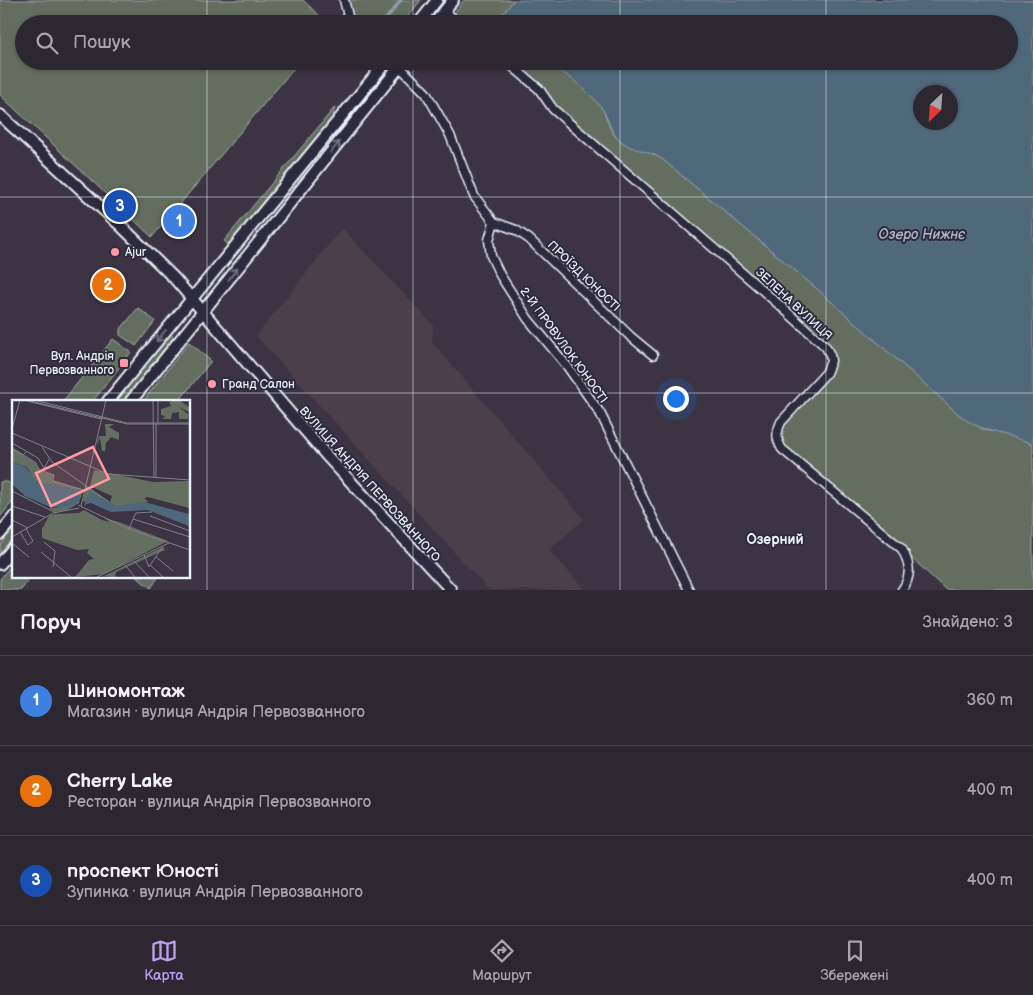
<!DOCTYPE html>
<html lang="uk">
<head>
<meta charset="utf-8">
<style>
  body { margin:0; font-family:"Balsamiq Sans",sans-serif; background:#39333e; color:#f1f3f6 }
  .compass { position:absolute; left:913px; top:85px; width:45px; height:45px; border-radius:50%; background:#2d2732; box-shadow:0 1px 4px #0004; rotate:205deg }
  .you { position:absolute; left:675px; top:398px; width:18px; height:18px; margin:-12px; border:4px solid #fff; border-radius:50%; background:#1a73e8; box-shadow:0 0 0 8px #1a73e833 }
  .badge { display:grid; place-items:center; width:32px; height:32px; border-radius:50%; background:#bca0f2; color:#fff; font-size:16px; font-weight:700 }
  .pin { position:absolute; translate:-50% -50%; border:2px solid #fff; box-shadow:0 1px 5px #0006 }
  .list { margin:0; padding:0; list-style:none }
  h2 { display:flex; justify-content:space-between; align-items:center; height:65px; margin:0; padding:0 20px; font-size:21px }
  h2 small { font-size:16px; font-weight:400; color:#a7a5ac }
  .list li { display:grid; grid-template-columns:32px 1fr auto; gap:15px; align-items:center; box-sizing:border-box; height:90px; padding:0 20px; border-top:1px solid #48444d }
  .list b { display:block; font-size:19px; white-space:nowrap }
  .list p { margin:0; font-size:16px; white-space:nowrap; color:#a7a5ac }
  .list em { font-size:16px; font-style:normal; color:#a7a5ac }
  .icon { flex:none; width:28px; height:28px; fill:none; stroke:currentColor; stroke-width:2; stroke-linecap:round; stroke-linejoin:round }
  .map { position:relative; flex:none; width:1033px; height:590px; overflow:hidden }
  .search { position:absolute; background:#2d2732; box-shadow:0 1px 4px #0004; left:15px; right:15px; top:15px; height:55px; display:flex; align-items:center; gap:12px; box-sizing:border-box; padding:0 18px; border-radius:28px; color:#a7a5ac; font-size:19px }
  .sheet { height:335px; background:#2d2732 }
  nav { display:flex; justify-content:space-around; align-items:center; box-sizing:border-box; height:70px; border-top:1px solid #48444d; background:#2d2732; font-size:14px; color:#a7a5ac }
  nav a { display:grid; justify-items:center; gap:2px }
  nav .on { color:#bca0f2 }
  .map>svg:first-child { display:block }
  .built { fill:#4b414a }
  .green { fill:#646e61; stroke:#a6b0ac }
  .water { fill:#4f677a; stroke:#8c9eac; fill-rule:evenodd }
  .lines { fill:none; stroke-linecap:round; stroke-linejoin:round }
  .stream { stroke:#8c9eac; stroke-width:3 }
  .street-casing { stroke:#e8f1f8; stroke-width:11 }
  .secondary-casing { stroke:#e8f1f8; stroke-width:14 }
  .street { stroke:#2f2a3d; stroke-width:8 }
  .secondary { stroke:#2f2a3d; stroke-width:10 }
  .oneway { stroke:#70707e }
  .grid { fill:none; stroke:#e8f1f8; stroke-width:1; stroke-opacity:0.55 }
  .poi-dot { fill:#ff9aa2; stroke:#2f2a3d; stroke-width:2 }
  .labels { text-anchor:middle; stroke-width:4; stroke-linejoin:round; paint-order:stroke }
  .poi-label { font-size:12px; fill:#e8f1f8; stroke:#2f2a3d; text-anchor:start }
  .street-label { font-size:12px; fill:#e8f1f8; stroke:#2f2a3d }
  .water-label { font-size:14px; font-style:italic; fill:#abbac6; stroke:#2f2a3d }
  .neighbourhood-label { font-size:14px; font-weight:bold; fill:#e8f1f8; stroke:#2f2a3d }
  .inset-road { fill:none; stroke:#81808b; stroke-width:1 }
  .view { fill:#ff9aa2; fill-opacity:0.15; stroke:#ff9aa2; stroke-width:2.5 }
  .inset-edge { fill:none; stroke:#e8f1f8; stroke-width:2.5 }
</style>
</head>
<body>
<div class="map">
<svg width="1033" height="590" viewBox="0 0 1033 590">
  <rect width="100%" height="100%" fill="#3c3443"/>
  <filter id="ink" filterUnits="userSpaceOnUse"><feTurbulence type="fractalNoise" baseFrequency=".02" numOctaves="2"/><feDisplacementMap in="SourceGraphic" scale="10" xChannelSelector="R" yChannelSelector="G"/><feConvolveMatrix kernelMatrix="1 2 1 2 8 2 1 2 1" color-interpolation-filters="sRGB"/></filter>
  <g filter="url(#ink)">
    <path class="built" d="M342,228L433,325L432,342L584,519L549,550L585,590H489L256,336Z"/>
    <path class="green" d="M0,0H303L328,24H24V61H300L152,237L0,95Z
      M344,0H421L402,24H350Z
      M464,0H514L501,16L502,24H460L451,17Z
      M506,61C516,61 541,58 549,62C565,70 591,93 601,107C608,117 608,130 617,138C629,150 648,149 662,159L816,288L962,417L985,430L1016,437L1033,444V590H946L902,549L782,449L777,430L826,373L830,355L553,109L542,92Z
      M335,107L329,132L233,249L224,241Z
      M138,308L155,321L136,346L120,335V330Z
      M170,334L174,337L123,401H116Z
      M113,339L131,352L93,401H63Z
      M189,342L211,361L179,401H143Z
      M0,482H8L14,487V500L0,517Z
      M14,528V537L0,554V545Z
      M14,562V576H32L21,590H0V579Z
      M135,576H159L151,588Z"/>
    <path class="water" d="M514,0H1033V444C1009,434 983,433 962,417L816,288L662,159C649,150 631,151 620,140C609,131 609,118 601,107C586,88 566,75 547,61H1009V24H502L501,16ZM920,92H950V122H920Z"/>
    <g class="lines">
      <path class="stream" d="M382,24L401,0"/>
      <g class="street-casing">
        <path id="street" d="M344,0L350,24
          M444,11L460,24
          M394,61L426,93L450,135L474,196L494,222L489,240L491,256L500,275L528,319L567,366L600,413L689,590
          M506,61L539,89L553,109L776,302L826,347L830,355L831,361L826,373L781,422C776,433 776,439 782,449L902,549C910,564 912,576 902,590
          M494,222L516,230L529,239L630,336L653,355"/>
      </g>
      <g class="secondary-casing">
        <path id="secondary" d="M418,24L437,0
          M434,24L453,0
          M0,115L119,224L174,278L326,455L451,590
          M108,401L387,61
          M131,401L404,61
          M0,534L14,517
          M0,564L14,547"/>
      </g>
      <use href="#street" class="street"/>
      <use href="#secondary" class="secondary"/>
    </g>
    <defs><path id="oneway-shaft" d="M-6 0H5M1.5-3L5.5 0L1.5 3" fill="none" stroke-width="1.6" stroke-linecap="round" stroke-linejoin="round" transform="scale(1.25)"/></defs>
    <g class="oneway">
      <use href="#oneway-shaft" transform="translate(335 147) rotate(-51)"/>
      <use href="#oneway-shaft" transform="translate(233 274) rotate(-52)"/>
      <use href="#oneway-shaft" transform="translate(161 336) rotate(129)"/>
    </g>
  </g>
  <path class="grid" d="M207,0V24M413,0V24M620,0V24M826,0V24M207,61V590M413,61V590M620,61V590M826,61V590M0,197H1033M0,393H1033"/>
  <g class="poi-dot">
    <circle cx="115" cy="252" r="5"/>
    <rect x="119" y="358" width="10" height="10" rx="2.5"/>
    <circle cx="212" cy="384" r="5"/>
  </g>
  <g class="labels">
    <g class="poi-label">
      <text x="125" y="256">Ajur</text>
      <text x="114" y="360" text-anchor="end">Вул. Андрія<tspan x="114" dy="14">Первозванного</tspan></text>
      <text x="222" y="388">Гранд Салон</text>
    </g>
    <g class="street-label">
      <text transform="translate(584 276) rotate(44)" y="4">ПРОЇЗД ЮНОСТІ</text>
      <text transform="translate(794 304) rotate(43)" y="4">ЗЕЛЕНА ВУЛИЦЯ</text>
      <text transform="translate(564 345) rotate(54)" y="4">2-Й ПРОВУЛОК ЮНОСТІ</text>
      <text transform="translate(370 484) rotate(48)" y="4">ВУЛИЦЯ АНДРІЯ ПЕРВОЗВАННОГО</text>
    </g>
    <g class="water-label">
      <text x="922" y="239">Озеро Нижнє</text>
    </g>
    <g class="neighbourhood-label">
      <text x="775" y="544">Озерний</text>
    </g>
  </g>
  <g transform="translate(12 400)">
    <rect width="178" height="178" fill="#3c3443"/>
    <path d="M156,0H167L177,7V12L167,7L176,14V19H167V12L160,13L159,19H151L153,16L149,15V9L159,6L157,2L161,1ZM93,24H102L97,27L107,33V40L99,37L94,43L93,51H90L88,38L84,47L87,36H94ZM0,47L24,62L29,71L42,75L41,80L71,90L67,103L55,110L43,112L37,108L50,107L67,98L68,91L23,81L15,67L0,62ZM82,70L141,82L177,81V108L136,97L132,98L136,102L116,106H103L89,98L71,102L74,86L98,102L100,96L78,86ZM72,110L90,120L98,122L92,118L107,122L156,141L92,174L63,177L77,160L82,159L75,153L77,149L65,150L30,138V129L37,116L42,114L67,113ZM151,147L153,150L146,153L104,172L103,177L92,176Z" fill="#646e61"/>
    <path d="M0,62L14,67L24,81L68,91V100L57,107H38L13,96L0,84ZM78,92L103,106L132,102L177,114V126L136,110L99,112L79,103L72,105Z" fill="#4f677a"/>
    <path class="inset-road" d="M11,0L89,19M14,0L115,24H178M22,0L115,23H178M141,0L142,78M144,23V78M146,23V0M0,29L8,0M0,33L96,74L178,80M0,43L26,58L32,68M30,47L40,62L97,102M0,49L11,55L15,51M37,59L31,71L42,75L41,81L72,90M0,91L44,113M66,105L117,129L178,150M0,106L33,117M69,106L94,0M138,116L178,131M121,119L124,113L140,112M0,120L16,128M117,129L121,119L178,137M8,132L16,145L21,141L14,129M0,137L41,113L67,108M32,142L43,151L41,167M0,143L17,157M29,152L59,177M132,155L137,167L151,146M144,157L161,171M122,161L137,177M113,165L123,177M138,165L151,177M85,177L157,143"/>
    <path class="view" d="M81,47L97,79L39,106L24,73Z"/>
    <rect width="178" height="178" class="inset-edge"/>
  </g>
</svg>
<svg class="compass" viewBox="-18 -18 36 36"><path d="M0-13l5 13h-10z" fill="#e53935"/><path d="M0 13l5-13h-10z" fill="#a7a5ac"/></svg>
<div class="you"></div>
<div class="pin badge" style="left:179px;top:221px;background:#3f7fe0">1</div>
<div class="pin badge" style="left:108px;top:285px;background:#e8710a">2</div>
<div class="pin badge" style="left:120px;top:206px;background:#1a4fb4">3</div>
<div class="search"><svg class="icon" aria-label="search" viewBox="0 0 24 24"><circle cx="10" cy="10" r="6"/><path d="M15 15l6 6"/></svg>Пошук</div>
</div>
<section class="sheet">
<h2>Поруч<small>Знайдено: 3</small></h2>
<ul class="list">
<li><span class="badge" style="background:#3f7fe0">1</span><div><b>Шиномонтаж</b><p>Магазин · вулиця Андрія Первозванного</p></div><em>360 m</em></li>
<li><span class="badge" style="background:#e8710a">2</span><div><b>Cherry Lake</b><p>Ресторан · вулиця Андрія Первозванного</p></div><em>400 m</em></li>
<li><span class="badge" style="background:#1a4fb4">3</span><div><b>проспект Юності</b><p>Зупинка · вулиця Андрія Первозванного</p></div><em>400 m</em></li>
</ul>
</section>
<nav>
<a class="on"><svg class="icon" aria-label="map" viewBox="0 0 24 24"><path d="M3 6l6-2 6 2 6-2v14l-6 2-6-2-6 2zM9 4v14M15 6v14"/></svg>Карта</a>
<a><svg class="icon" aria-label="directions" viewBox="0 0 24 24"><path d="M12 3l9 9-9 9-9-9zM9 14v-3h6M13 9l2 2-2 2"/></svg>Маршрут</a>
<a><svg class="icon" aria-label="saved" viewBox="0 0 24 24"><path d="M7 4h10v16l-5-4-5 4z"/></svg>Збережені</a>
</nav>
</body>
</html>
